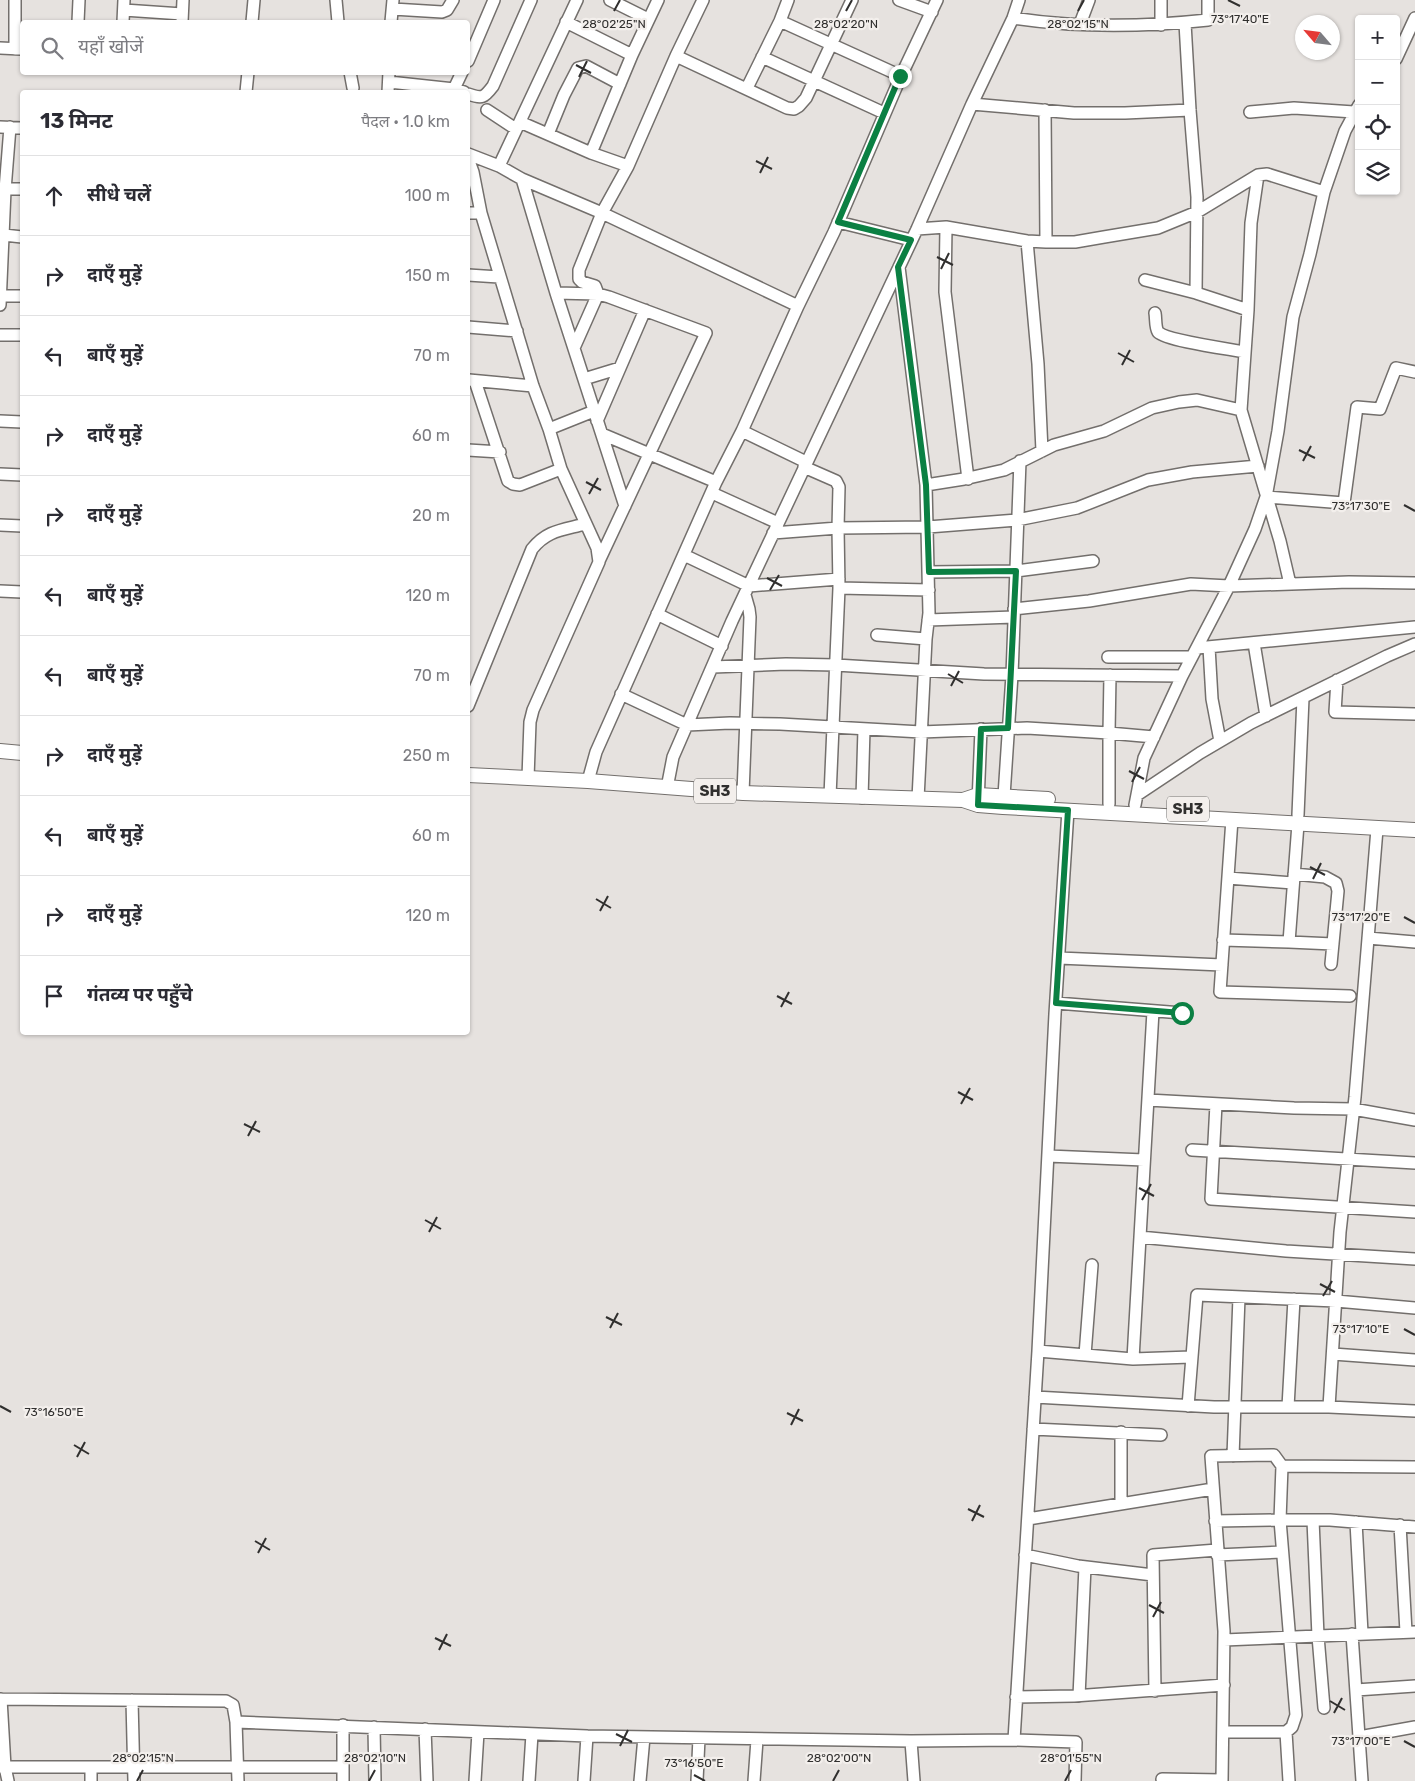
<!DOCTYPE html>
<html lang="hi">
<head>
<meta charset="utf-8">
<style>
  body { margin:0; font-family:Rubik,"Noto Sans Devanagari",sans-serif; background:#f7f7f7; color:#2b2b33 }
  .controls { position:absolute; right:15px; top:15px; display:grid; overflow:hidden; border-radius:5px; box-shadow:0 1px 4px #0004 }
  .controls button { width:45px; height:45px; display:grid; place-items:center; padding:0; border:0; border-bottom:1px solid #e1e1e2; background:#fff; color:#2b2b33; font:25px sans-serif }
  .compass { position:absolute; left:1295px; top:15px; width:45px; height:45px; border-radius:50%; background:#fff; box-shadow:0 1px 4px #0004; rotate:298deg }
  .stop { position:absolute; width:15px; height:15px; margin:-11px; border:4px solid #0b8043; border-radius:50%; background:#fff }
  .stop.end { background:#0b8043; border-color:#fff; box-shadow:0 1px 5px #0008 }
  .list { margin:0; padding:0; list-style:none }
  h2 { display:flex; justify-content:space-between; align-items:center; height:65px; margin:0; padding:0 20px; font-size:21px }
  h2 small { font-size:16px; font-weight:400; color:#7c7c81 }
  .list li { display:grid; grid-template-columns:32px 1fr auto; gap:15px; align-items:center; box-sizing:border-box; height:80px; padding:0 20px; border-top:1px solid #e1e1e2 }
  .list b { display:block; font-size:19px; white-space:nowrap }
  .list em { font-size:16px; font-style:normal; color:#7c7c81 }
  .icon { flex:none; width:28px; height:28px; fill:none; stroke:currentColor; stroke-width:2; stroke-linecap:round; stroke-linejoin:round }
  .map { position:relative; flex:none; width:1415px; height:1781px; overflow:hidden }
  .search { position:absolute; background:#fff; box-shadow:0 1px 4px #0004; left:20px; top:20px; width:450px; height:55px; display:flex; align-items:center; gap:12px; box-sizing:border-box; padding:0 18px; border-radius:5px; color:#7c7c81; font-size:19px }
  .panel { position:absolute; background:#fff; box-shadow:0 1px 4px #0004; left:20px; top:90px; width:450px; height:945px; border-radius:5px }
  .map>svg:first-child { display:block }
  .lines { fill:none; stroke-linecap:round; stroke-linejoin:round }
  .minor-casing { stroke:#736f6c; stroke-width:14 }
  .major-casing { stroke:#736f6c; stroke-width:16 }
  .minor { stroke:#fff; stroke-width:11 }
  .major { stroke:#fff; stroke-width:14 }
  .route { stroke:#0b8043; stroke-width:6 }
  .ticks { fill:none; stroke:#302f2e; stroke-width:2 }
  .labels { text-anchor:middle; stroke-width:4.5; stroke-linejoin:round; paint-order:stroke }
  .shield { fill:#f3efec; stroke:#6a6967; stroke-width:1 }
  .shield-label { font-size:15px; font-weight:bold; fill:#302f2e }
  .ticks-label { font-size:12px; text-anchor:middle; fill:#302f2e; stroke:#f3efec; stroke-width:4.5; stroke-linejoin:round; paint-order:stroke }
</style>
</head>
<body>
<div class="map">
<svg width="1415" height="1781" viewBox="0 0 1415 1781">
  <rect width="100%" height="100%" fill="#e6e2df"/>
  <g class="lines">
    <g class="minor-casing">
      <path id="minor" d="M336,0L338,22
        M610,0L648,19
        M899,0L932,12
        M393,9L442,12L447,10L453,0
        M124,10L182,14
        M1013,18C1078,28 1143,27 1208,20V0
        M780,21L901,76
        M78,22L79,0
        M123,22L124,0
        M182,22L183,0
        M252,22L254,0
        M391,22L393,0
        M566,22L632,55
        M1185,23L1190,110L1197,197L1196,293
        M1080,24L1089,0
        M1161,25V0
        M0,48L21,49
        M15,49V0
        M676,56L787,108L794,109L799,106L806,98L852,0
        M762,57L884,113
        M1396,59L1415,18
        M468,61L494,0
        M350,72L353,88
        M389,82L454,89L464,92
        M747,88L780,21L788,0
        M454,89L462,72
        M246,92L248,72
        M388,92L389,72
        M468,94C482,99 484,98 493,86L531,0
        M972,104L1074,113H1125L1190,110
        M487,110L516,129
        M1045,110L1046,242
        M1250,112L1294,108L1354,112
        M520,122L591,153L628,166
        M0,127L22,128
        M548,134L564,95L578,68L586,66L620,84
        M591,153L632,55L658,0
        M468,154L499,166L522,179L602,213L798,306
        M468,158L473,172L481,213L533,386L549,429L561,469L597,548L599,562L533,710L530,722L528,778
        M499,166L577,0
        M1258,175L1251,223L1248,310L1241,410L1280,541L1290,584
        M522,179L556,293L625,506
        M0,189H22
        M468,213H481
        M838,222L911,240
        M946,227L945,292L968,479
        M917,229L946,227L1027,241L1046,242H1075L1104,237L1158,228L1197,212L1258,175L1267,174L1324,192
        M4,235L22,237
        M1027,241L1038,364L1042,451
        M899,267L926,485L929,613L926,639L918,799
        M468,275L499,277
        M1145,280L1196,293L1248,310
        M556,293L598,294L609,297L706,333L599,561
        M0,296H22
        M0,305L5,190L10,127
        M1155,313C1156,318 1155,327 1158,332C1167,341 1230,349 1245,352
        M468,327L517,331
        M0,335H22
        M574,348L598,294L595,286L582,282L579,279V270L602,213L628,166L676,56L703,0
        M584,379L620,368
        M469,380L533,386
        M475,381L508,481L513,484L520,485L561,469
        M0,421L22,422
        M597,421L645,310
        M549,429L594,411
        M742,431L806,462
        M602,434L716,482
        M468,450L500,452
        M804,467L836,481L839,487L838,528L839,588L830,796
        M0,474L22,475
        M926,485L964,479L1004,470L1054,445L1104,431L1152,408L1179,402L1197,400L1241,410
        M712,493L778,523
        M1266,497L1344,503L1357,407L1380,409L1396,368L1415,372
        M0,525L22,526
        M773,533L838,528L928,527L1017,520L1077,508L1148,480L1192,472L1258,466
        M684,555L749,586L839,579
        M929,572L1016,571L1093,561
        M839,588L929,590
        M0,591L22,592
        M1014,609L1089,601L1191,584L1229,586L1349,582L1415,583
        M657,614L722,646
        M928,620L1014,617
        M877,635L926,639
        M1254,643L1266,716
        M1209,647L1212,699L1220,741
        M1197,648L1415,627
        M1108,657H1192
        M713,667L786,664L836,665L984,674L1182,676
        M1337,680L1335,712L1415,714
        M621,694L687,725L730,723L780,724L921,732L1027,728L1109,733L1110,675
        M468,706L532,549C547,530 563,530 585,524
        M588,781L596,752L716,482L742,431L798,306L834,232L901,76L937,0
        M667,788L673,757L732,621L917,229L972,104L1013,18L1019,0
        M743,793L750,617L749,609L745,595
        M1137,795L1200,753L1251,723L1387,656L1415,644
        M1004,796L1012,675L1020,461
        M862,798L864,729
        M978,803L981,729
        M1109,804V733L1154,737
        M1135,805L1144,758L1182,676L1229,586L1255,529L1266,497L1278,431L1293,317L1310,254L1324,192L1345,131L1359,105
        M1298,815L1303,698
        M1232,819L1220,992L1350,996
        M1294,874L1325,877L1336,883L1338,891L1331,964
        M1228,878L1293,883
        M1368,938L1415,942
        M1223,940L1289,942L1298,824
        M1289,942L1333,944
        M1059,958L1222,965
        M1056,1003L1182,1013
        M1148,1100L1294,1108L1353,1109L1415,1120
        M1216,1104L1211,1199L1415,1212
        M1192,1150L1415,1163
        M1048,1156L1144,1160
        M1140,1237L1286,1251L1415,1259
        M1038,1351L1133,1359L1191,1357
        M1333,1354L1415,1360
        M1085,1355L1092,1265
        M1133,1359L1153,1011
        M1035,1397L1214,1407H1329L1415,1411
        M1188,1406L1197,1295L1336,1301L1415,1308
        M1288,1407L1294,1299
        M1329,1407L1340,1232L1355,1097L1377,829
        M1033,1429L1161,1435
        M1233,1456L1239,1297
        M1121,1503V1432
        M1028,1519L1213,1489
        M1313,1520L1318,1636L1324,1708
        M1215,1521L1280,1520L1282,1466
        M1356,1522L1362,1633
        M1400,1525L1406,1632
        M1025,1555L1078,1566L1153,1575
        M1217,1555L1282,1552
        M1352,1634L1362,1781
        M1224,1640L1415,1632
        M1356,1690L1415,1686
        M1155,1691L1153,1555L1217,1550
        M1079,1696L1085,1567
        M1016,1697L1074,1696L1224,1685
        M0,1699L226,1701L233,1705L236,1722
        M1,1699L5,1767L8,1781
        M132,1700L134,1781
        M374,1727L375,1781
        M425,1729L427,1781
        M1223,1732H1286L1289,1781
        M1286,1732L1292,1727L1296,1715L1280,1520H1330L1415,1527
        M1359,1737L1415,1727
        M1014,1740L1076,1742L1075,1781
        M911,1741L914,1781
        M0,1767H343
        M91,1767V1781
        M1162,1779L1222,1780
        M238,1781L236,1722L587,1736L911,1741L1014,1740L1038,1351L1055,1014L1068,810
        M343,1781V1725
        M475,1781L478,1732
        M529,1781L532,1734
        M584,1781L587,1736
        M640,1781L644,1737
        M697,1781L699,1738
        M754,1781L757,1740
        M1222,1781L1224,1631L1211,1456L1274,1455L1282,1466L1415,1467"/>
    </g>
    <g class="major-casing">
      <path id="major" d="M0,751L22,753
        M468,775L588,781L743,793L963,800L978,805L1003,807L1415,830
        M963,800L978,795L1048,799"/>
    </g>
    <use href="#minor" class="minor"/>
    <use href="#major" class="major"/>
  </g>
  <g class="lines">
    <path class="route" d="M900,76L838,222L911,240L898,267L926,485L929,572L1016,571L1008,728L981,729L978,805L1068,810L1056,1003L1182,1013"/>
  </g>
  <path class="ticks" d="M1228,0L1240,6M614,11L620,0M846,11L852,0M1078,11L1084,0M576,65L591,73M579,77L587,61M756,161L772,169M760,173L768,157M937,257L953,265M941,269L949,253M1118,353L1134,362M1122,365L1130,350M1299,450L1315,458M1303,461L1311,446M586,482L601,490M589,494L598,478M1404,505L1415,511M767,578L782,586M770,590L779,575M948,674L963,683M951,686L959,671M1129,771L1144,779M1132,782L1140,767M1310,867L1325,875M1313,879L1321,863M596,899L611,908M600,911L608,896M1404,917L1415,923M777,996L792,1004M781,1007L789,992M958,1092L973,1100M961,1104L970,1088M244,1124L260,1132M248,1136L256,1121M1139,1188L1154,1196M1142,1200L1151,1184M425,1220L441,1229M429,1232L437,1217M1320,1284L1335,1292M1323,1296L1332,1281M606,1317L622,1325M610,1328L618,1313M1404,1329L1415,1335M0,1406L11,1412M787,1413L803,1421M791,1425L799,1409M74,1445L89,1454M77,1457L85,1442M968,1509L984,1517M972,1521L980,1505M255,1541L270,1550M258,1553L266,1538M1149,1605L1164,1613M1153,1617L1161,1602M435,1638L451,1646M439,1650L447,1634M1330,1701L1345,1710M1334,1713L1342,1698M616,1734L632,1742M1404,1741L1415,1747M620,1746L628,1730M694,1775L705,1781M137,1781L143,1770M369,1781L375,1770M833,1781L839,1770M1065,1781L1071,1770"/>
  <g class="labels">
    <g class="shield">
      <rect x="694" y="778.5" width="42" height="25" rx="4"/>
      <rect x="1167" y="796.5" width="42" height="25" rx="4"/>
    </g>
    <g class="shield-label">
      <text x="715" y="796">SH3</text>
      <text x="1188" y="814">SH3</text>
    </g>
  </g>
  <g class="ticks-label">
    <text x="1240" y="23">73°17'40"E</text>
    <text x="614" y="28">28°02'25"N</text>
    <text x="846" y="28">28°02'20"N</text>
    <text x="1078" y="28">28°02'15"N</text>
    <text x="1361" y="510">73°17'30"E</text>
    <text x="1361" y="921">73°17'20"E</text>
    <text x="1361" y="1333">73°17'10"E</text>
    <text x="54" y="1416">73°16'50"E</text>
    <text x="1361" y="1745">73°17'00"E</text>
    <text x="143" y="1762">28°02'15"N</text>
    <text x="375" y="1762">28°02'10"N</text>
    <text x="839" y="1762">28°02'00"N</text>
    <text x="1071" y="1762">28°01'55"N</text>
    <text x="694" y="1767">73°16'50"E</text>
  </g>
</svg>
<div class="controls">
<button>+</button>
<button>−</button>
<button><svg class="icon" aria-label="locate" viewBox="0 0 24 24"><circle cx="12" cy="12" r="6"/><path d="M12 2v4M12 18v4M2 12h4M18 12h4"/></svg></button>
<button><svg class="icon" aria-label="layers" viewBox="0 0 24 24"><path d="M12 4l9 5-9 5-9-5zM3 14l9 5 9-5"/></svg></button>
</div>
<svg class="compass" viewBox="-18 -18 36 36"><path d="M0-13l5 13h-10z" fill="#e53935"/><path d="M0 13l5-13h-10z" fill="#7c7c81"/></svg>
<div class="stop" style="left:1182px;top:1013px"></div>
<div class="stop end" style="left:900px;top:76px"></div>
<div class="search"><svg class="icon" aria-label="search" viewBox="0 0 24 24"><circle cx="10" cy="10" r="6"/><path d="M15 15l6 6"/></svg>यहाँ खोजें</div>
<section class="panel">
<h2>13 मिनट<small>पैदल · 1.0 km</small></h2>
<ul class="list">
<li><svg class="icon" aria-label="ahead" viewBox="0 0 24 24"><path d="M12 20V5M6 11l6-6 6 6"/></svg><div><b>सीधे चलें</b></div><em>100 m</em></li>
<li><svg class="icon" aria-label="right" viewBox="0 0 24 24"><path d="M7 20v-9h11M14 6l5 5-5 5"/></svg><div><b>दाएँ मुड़ें</b></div><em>150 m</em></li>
<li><svg class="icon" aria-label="left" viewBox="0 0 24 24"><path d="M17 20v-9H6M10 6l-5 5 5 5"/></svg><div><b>बाएँ मुड़ें</b></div><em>70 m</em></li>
<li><svg class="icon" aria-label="right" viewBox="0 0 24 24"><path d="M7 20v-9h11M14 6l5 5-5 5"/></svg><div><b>दाएँ मुड़ें</b></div><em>60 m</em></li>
<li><svg class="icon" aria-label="right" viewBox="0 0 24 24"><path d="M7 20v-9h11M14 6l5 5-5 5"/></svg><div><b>दाएँ मुड़ें</b></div><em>20 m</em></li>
<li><svg class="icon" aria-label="left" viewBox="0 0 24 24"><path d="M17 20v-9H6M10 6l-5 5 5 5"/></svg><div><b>बाएँ मुड़ें</b></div><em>120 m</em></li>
<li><svg class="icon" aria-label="left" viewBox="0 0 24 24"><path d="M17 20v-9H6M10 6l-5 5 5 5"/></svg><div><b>बाएँ मुड़ें</b></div><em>70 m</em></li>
<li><svg class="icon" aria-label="right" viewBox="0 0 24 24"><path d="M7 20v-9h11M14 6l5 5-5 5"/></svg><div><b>दाएँ मुड़ें</b></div><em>250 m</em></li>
<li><svg class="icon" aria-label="left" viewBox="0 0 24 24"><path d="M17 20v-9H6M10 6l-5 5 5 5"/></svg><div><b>बाएँ मुड़ें</b></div><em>60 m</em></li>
<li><svg class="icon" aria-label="right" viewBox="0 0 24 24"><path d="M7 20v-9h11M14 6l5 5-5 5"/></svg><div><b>दाएँ मुड़ें</b></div><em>120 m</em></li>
<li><svg class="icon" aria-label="arrive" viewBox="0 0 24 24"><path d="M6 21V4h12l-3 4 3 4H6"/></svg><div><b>गंतव्य पर पहुँचे</b></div></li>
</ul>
</section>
</div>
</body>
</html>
